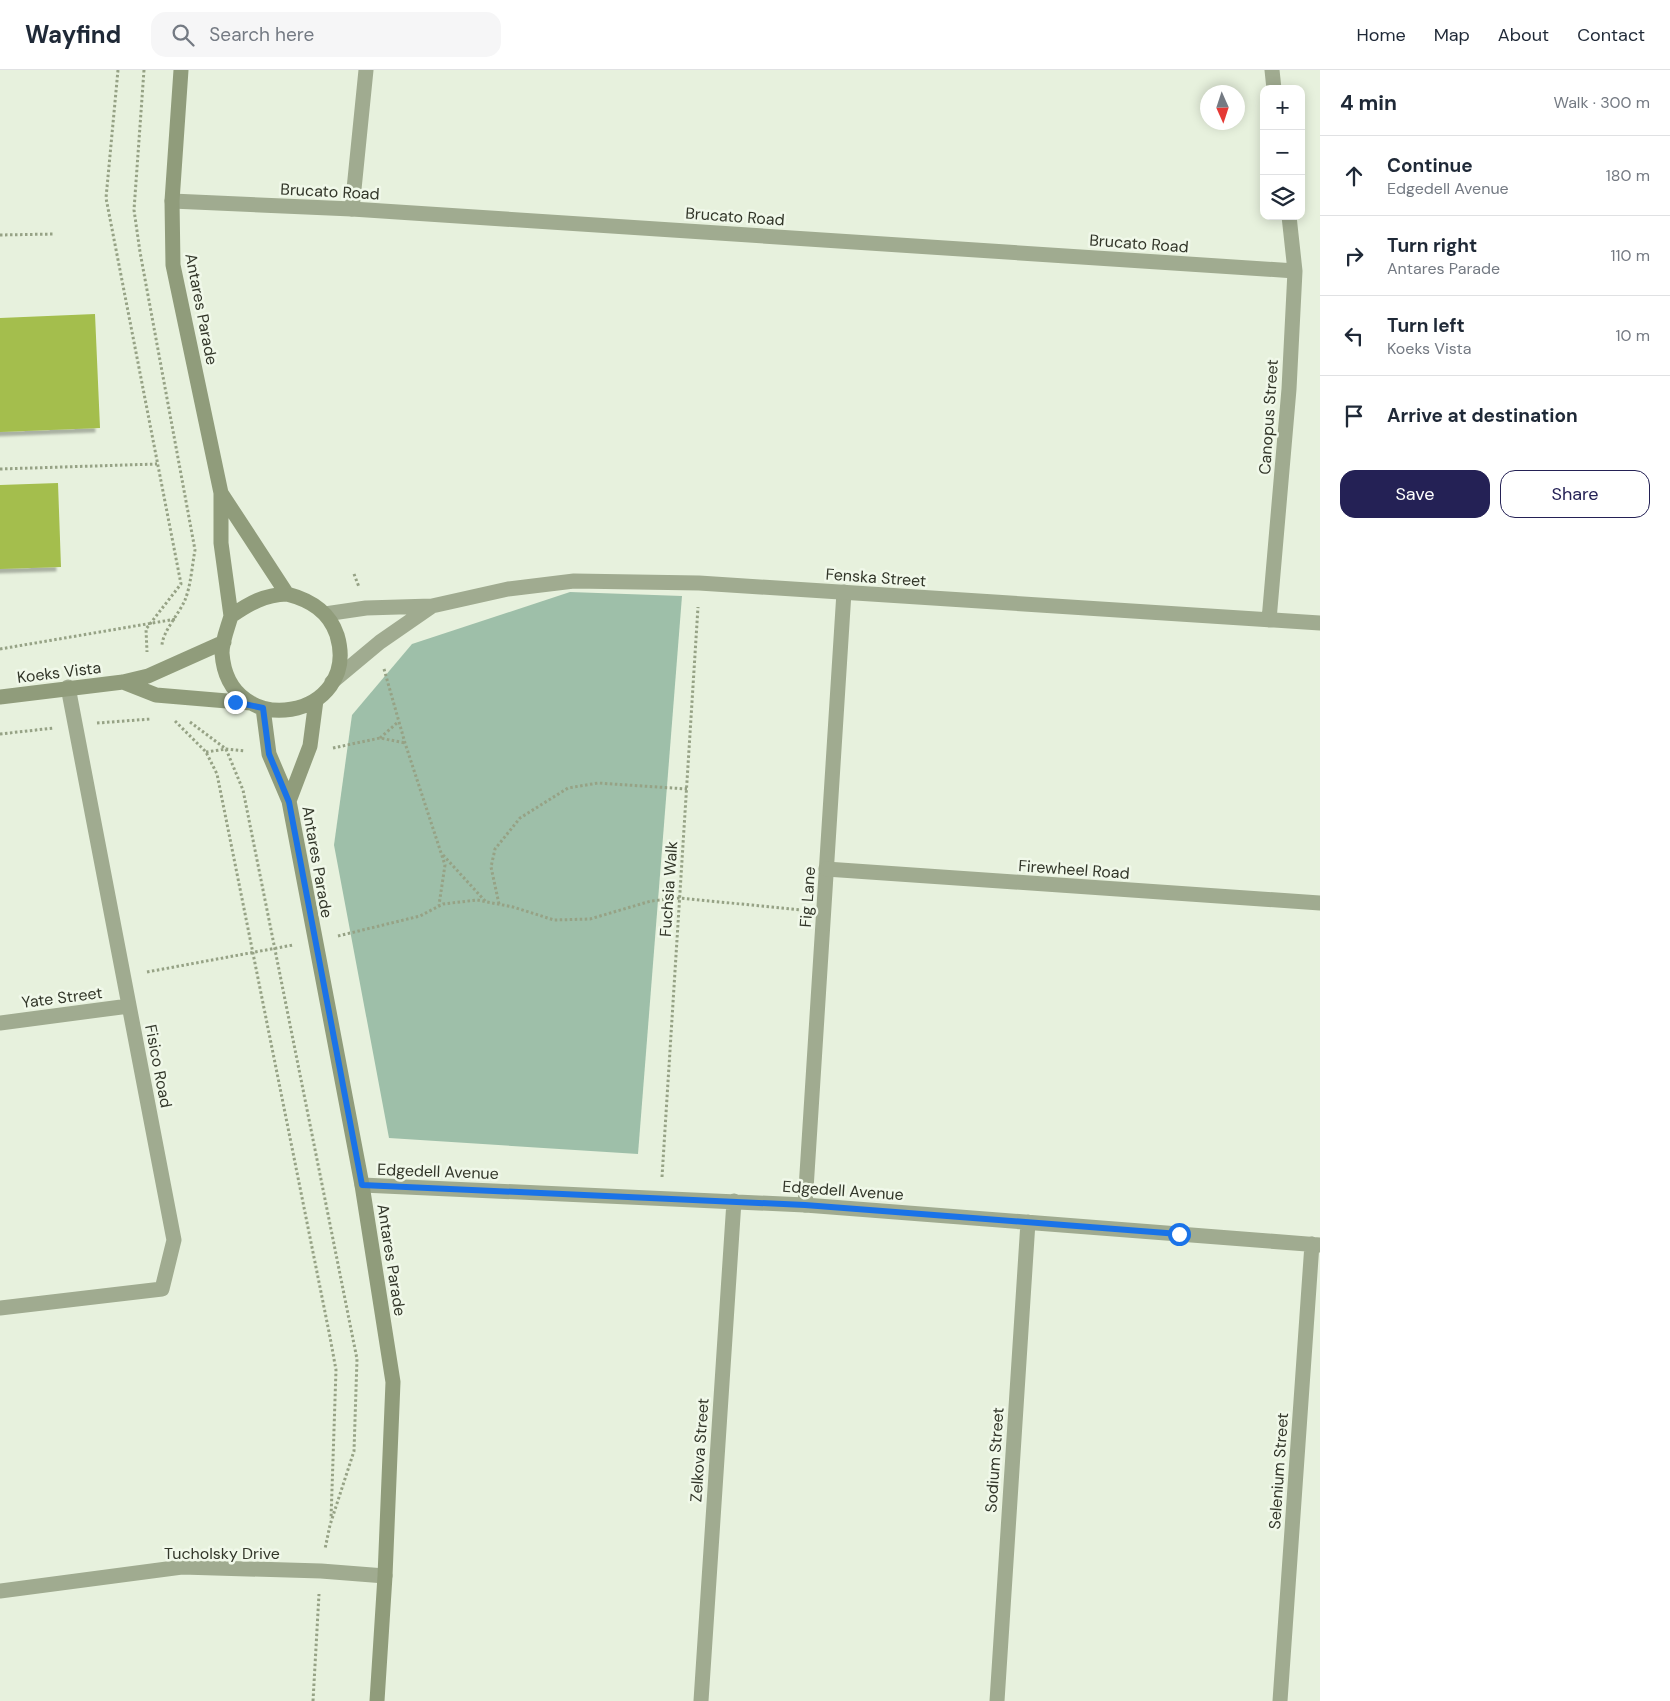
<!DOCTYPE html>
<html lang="en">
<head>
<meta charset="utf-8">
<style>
  body { margin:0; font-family:"DM Sans",sans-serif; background:#f6f6f7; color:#1f2937 }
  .controls { position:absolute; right:15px; top:15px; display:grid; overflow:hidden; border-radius:10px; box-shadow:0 2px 12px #0003 }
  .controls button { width:45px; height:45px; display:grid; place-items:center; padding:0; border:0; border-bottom:1px solid #e0e1e3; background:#fff; color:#1f2937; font:25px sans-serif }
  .compass { position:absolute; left:1200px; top:15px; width:45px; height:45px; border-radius:50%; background:#fff; box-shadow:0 2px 12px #0003; rotate:177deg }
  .stop { position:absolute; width:15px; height:15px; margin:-11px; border:4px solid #1a73e8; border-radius:50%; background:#fff }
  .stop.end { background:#1a73e8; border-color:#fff; box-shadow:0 1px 5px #0008 }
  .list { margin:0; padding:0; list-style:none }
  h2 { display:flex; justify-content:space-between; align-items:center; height:65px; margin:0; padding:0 20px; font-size:21px }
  h2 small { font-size:16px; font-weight:400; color:#747a83 }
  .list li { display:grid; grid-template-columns:32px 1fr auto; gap:15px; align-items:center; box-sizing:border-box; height:80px; padding:0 20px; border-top:1px solid #e0e1e3 }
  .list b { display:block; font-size:19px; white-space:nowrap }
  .list p { margin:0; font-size:16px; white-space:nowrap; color:#747a83 }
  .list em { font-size:16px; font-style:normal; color:#747a83 }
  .actions { display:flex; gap:10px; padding:15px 20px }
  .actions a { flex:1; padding:11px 0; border:1px solid #242155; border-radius:15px; text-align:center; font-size:18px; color:#242155 }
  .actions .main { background:#242155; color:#fff }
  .icon { flex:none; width:28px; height:28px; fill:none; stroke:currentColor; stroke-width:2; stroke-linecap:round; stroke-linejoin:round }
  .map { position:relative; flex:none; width:1320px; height:1631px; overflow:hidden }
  header { display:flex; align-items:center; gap:30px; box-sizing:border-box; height:70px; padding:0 25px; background:#fff; border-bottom:1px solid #e0e1e3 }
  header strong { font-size:24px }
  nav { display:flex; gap:28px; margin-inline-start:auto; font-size:18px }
  .search { width:350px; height:45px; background:#f6f6f7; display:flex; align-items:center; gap:12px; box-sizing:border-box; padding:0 18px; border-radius:15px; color:#747a83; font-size:19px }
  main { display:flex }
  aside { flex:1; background:#fff }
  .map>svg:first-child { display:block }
  .green { fill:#9ebfa9 }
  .building { fill:#a4be4e; filter:url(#shadow) }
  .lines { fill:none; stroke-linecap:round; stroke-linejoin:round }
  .path { stroke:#96a285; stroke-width:3; stroke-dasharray:2.5 2.5; stroke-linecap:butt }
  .lane { stroke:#a0ab90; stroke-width:15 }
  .street { stroke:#a0ab90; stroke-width:15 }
  .secondary { stroke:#909c7b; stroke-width:15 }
  .route { stroke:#1a73e8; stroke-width:6 }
  .labels { text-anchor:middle; stroke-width:5; stroke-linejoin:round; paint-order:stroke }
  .street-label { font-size:16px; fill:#323629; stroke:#f0f8e9 }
</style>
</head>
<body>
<header>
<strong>Wayfind</strong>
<div class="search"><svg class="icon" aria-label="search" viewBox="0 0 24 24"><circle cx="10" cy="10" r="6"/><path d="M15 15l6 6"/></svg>Search here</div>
<nav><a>Home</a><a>Map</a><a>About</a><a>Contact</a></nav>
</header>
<main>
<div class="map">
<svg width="1320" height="1631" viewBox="0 0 1320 1631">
  <defs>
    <filter id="shadow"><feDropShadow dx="-4.5" dy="4.5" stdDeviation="1" flood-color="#0004"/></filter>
  </defs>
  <rect width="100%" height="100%" fill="#e7f1dd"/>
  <path class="green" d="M570,522L682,526L638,1084L389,1068L334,775L352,645L412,574Z"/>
  <path class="building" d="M95,244L100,358L0,362V248Z
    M58,413L61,497L0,499V415Z"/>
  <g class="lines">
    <path class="path" d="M118,0L106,128L181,514L146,559L147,582
      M144,0L134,140L140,182L195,480C192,496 191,515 185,530C179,544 163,561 162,575
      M0,165L55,164
      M0,399L157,394
      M354,504L359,517
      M0,579L176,549
      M384,599L405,673L445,795L439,835
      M175,651L206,682L217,704L330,1267L336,1300L331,1449
      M190,652L226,679L243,720L357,1289L354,1381L330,1455L325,1479
      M97,653L151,649
      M0,664L54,658
      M380,668L398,652
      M333,678L380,668L405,673
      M206,682L226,679L245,681
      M443,785L486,832
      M499,834L491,797L495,779L520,748L568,718L598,713L687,719
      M338,866L420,846L443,834L477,830L513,837L554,850L590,849L651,831L680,828L801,840
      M147,902L293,875
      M662,1107L698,537
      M313,1631L319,1524"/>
    <path class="lane" d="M352,139L366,0
      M805,1135L844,522"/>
    <path class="street" d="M1272,0L1274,19
      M172,131L352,139L1295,201
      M325,544L366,538L432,536L508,519L574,511L699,513L1320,553
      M1269,550L1289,319L1295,201L1289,146
      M332,612L380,572L432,536
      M826,799L1320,833
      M0,953L129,936
      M362,1115L805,1135L1320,1175
      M0,1238L162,1219L174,1170L68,617
      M0,1521L182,1497L321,1501L385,1506
      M701,1631L734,1131
      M997,1631L1028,1152
      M1280,1631L1312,1174"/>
    <path class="secondary" d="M181,0L172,131L173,195L221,423V473L231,546
      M221,423L287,524
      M287,524C310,530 329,541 337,565C362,649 228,673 222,583C222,571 228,557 231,546C250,533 264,525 287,524Z
      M123,612L156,625L251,633
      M0,627L123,612L148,606L224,572
      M263,638L269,684L289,731L362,1115L393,1312L385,1506L377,1631
      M289,731L310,676L316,630"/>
  </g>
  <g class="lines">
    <path class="route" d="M235,632L263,638L269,684L289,732L362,1115L805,1135L1179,1164"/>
  </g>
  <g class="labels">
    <g class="street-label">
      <text transform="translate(330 121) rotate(3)" y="6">Brucato Road</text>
      <text transform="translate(735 146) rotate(4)" y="6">Brucato Road</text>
      <text transform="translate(1139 173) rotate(4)" y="6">Brucato Road</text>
      <text transform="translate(202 239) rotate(79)" y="6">Antares Parade</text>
      <text transform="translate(1268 347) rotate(-86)" y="6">Canopus Street</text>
      <text transform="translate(876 507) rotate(4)" y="6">Fenska Street</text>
      <text transform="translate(59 602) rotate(-7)" y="6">Koeks Vista</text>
      <text transform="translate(318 792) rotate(80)" y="6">Antares Parade</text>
      <text transform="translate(1074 799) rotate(4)" y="6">Firewheel Road</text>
      <text transform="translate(668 819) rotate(-86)" y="6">Fuchsia Walk</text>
      <text transform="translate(807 827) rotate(-86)" y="6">Fig Lane</text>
      <text transform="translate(62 927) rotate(-7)" y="6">Yate Street</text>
      <text transform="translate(159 996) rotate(79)" y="6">Fisico Road</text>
      <text transform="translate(438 1101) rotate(2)" y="6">Edgedell Avenue</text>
      <text transform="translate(843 1120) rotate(4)" y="6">Edgedell Avenue</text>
      <text transform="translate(392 1190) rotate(81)" y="6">Antares Parade</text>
      <text transform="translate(699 1380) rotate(-86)" y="6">Zelkova Street</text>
      <text transform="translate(994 1390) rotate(-86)" y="6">Sodium Street</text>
      <text transform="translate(1278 1401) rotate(-86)" y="6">Selenium Street</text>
      <text x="222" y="1489">Tucholsky Drive</text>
    </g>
  </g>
</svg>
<div class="controls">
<button>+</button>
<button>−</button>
<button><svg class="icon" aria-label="layers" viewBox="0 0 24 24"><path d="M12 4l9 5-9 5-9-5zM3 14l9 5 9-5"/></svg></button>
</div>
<svg class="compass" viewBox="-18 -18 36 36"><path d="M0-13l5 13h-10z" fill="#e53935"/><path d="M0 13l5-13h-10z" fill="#747a83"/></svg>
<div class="stop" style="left:1179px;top:1164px"></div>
<div class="stop end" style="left:235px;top:632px"></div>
</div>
<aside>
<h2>4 min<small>Walk · 300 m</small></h2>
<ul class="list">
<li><svg class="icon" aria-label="ahead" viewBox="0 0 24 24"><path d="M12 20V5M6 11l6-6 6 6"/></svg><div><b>Continue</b><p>Edgedell Avenue</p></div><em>180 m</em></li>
<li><svg class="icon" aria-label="right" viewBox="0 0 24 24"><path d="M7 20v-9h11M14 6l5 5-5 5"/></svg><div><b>Turn right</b><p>Antares Parade</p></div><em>110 m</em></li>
<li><svg class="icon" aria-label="left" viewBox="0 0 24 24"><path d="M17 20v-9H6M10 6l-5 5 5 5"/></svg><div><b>Turn left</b><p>Koeks Vista</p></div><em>10 m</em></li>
<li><svg class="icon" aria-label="arrive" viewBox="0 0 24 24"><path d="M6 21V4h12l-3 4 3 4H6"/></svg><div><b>Arrive at destination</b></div></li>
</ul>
<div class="actions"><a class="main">Save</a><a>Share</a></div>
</aside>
</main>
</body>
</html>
